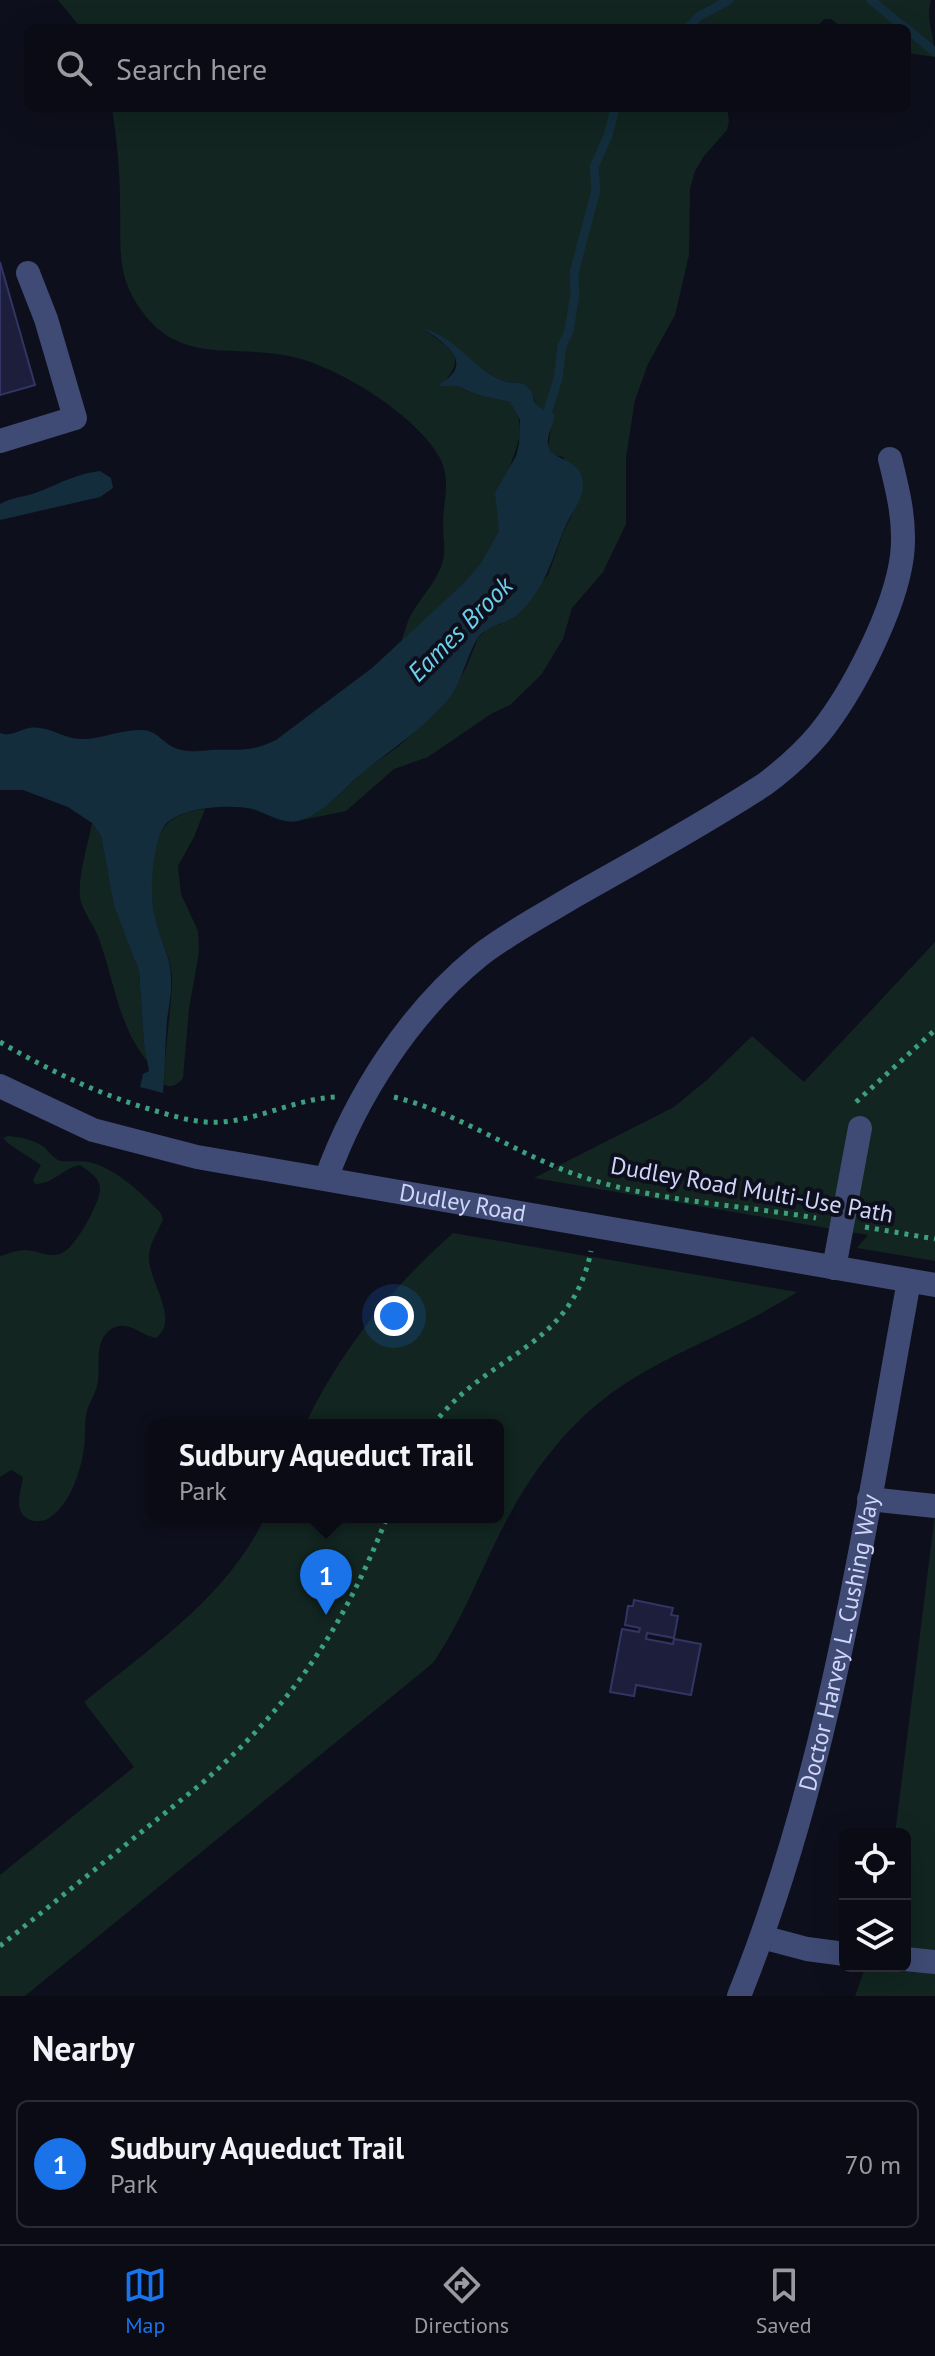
<!DOCTYPE html>
<html lang="en">
<head>
<meta charset="utf-8">
<style>
  body { margin:0; font-family:"PT Sans",sans-serif; background:#13141e; color:#f1f3f6 }
  .controls { position:absolute; right:24px; bottom:24px; display:grid; overflow:hidden; border-radius:12px; box-shadow:0 8px 32px #0002 }
  .controls button { width:72px; height:72px; display:grid; place-items:center; padding:0; border:0; border-bottom:2px solid #2a2b34; background:#0a0b15; color:#f1f3f6; font:40px sans-serif }
  .you { position:absolute; left:394px; top:1316px; width:28px; height:28px; margin:-20px; border:6px solid #fff; border-radius:50%; background:#1a73e8; box-shadow:0 0 0 12px #1a73e833 }
  .badge { display:grid; place-items:center; width:52px; height:52px; border-radius:50%; background:#1a73e8; color:#fff; font-size:26px; font-weight:700 }
  .pin { position:absolute; translate:-50% -66px; filter:drop-shadow(0 2px 4px #0008) }
  .pin::after { content:''; position:absolute; top:42px; width:28px; height:24px; background:inherit; clip-path:polygon(0 0,100% 0,50% 100%) }
  .popup { position:absolute; left:148px; top:1419px; width:356px; height:104px; box-sizing:border-box; display:grid; place-content:center; border-radius:12px; background:#0a0b15; filter:drop-shadow(0 2px 6px #0005); font-size:26px; white-space:nowrap; color:#999ba0 }
  .popup b { font-size:30px; color:#f1f3f6 }
  .popup::after { content:''; position:absolute; left:50%; top:100%; margin-left:-16px; border:16px solid transparent; border-top-color:#0a0b15 }
  .list { margin:0; padding:0; list-style:none }
  h2 { display:flex; justify-content:space-between; align-items:center; height:104px; margin:0; padding:0 32px; font-size:34px }
  h2 small { font-size:26px; font-weight:400; color:#999ba0 }
  .list li { display:grid; grid-template-columns:52px 1fr auto; gap:24px; align-items:center; box-sizing:border-box; height:128px; margin:0 16px 16px; padding:0 16px; border:2px solid #2a2b34; border-radius:12px }
  .list b { display:block; font-size:30px; white-space:nowrap }
  .list p { margin:0; font-size:26px; white-space:nowrap; color:#999ba0 }
  .list em { font-size:26px; font-style:normal; color:#999ba0 }
  .icon { flex:none; width:44px; height:44px; fill:none; stroke:currentColor; stroke-width:2; stroke-linecap:round; stroke-linejoin:round }
  .map { position:relative; flex:none; width:935px; height:1996px; overflow:hidden }
  .search { position:absolute; background:#0a0b15; box-shadow:0 8px 32px #0002; left:24px; right:24px; top:24px; height:88px; display:flex; align-items:center; gap:20px; box-sizing:border-box; padding:0 28px; border-radius:12px; color:#999ba0; font-size:30px }
  .sheet { height:248px; background:#0a0b15 }
  nav { display:flex; justify-content:space-around; align-items:center; box-sizing:border-box; height:112px; border-top:2px solid #2a2b34; background:#0a0b15; font-size:22px; color:#999ba0 }
  nav a { display:grid; justify-items:center; gap:4px }
  nav .on { color:#1a73e8 }
  .map>svg:first-child { display:block }
  .green { fill:#122520 }
  .water { fill:#132d3c }
  .lines { fill:none; stroke-linecap:round; stroke-linejoin:round }
  .stream { stroke:#132d3c; stroke-width:9 }
  .building { fill:#1d1e3b; stroke:#323563; stroke-width:2 }
  .path { stroke:#3ca080; stroke-width:5; stroke-dasharray:4 6; stroke-linecap:butt }
  .minor { stroke:#3f4b75; stroke-width:24 }
  .labels { text-anchor:middle; stroke-width:8; stroke-linejoin:round; paint-order:stroke }
  .street-label { font-size:24px; fill:#d0d6f9; stroke:#0e0f1c }
  .water-label { font-size:26px; font-style:italic; fill:#6bd1eb; stroke:#0e0f1c }
</style>
</head>
<body>
<div class="map">
<svg width="935" height="1996" viewBox="0 0 935 1996">
  <rect width="100%" height="100%" fill="#0e0f1c"/>
  <path class="green" d="M58,0H931C925,22 935,34 935,57L907,53V28H843L831,19H824L816,28H81Z
    M112,108H727L729,121L727,130L704,156L695,171L690,189L689,255L675,315L648,364L635,400L626,457V524L603,572L572,608L563,639L541,675L510,705L491,714L428,757L394,769L346,811L297,821L331,802L364,771L399,746L450,696L466,668L478,638L487,629L501,624L548,575L563,533L577,504L563,457L554,455L548,447L551,428L548,411C530,408 537,392 524,385C518,381 507,383 500,380C473,367 455,341 426,331C455,352 467,358 440,386H457L478,395L511,402C529,428 515,450 506,477C503,486 497,498 497,507C496,515 502,522 499,531C489,569 430,615 401,642C404,634 406,626 409,619C419,598 441,579 444,555C445,546 443,535 443,525C443,502 451,482 441,460C419,416 336,365 289,356C229,344 176,366 137,304C116,273 121,240 120,204C120,172 117,140 112,108Z
    M205,809L194,837L178,866L181,894L198,931L199,952L189,1009L183,1078C178,1085 171,1088 164,1085C164,1050 171,1015 172,980C172,961 163,945 157,927C149,902 148,846 166,825C175,814 191,811 205,809Z
    M92,823L101,836L108,873L139,971L144,1044L149,1063C118,1028 114,978 98,936C93,923 82,911 80,897C78,874 88,845 92,823Z
    M935,942V1261L857,1248L868,1235L534,1178L674,1107L708,1079L752,1036L804,1082Z
    M8,1136C21,1137 34,1140 44,1147C48,1151 53,1157 58,1160C64,1163 80,1160 89,1162C117,1169 140,1192 160,1212L163,1219C159,1231 150,1242 149,1255C147,1280 181,1319 156,1338C140,1335 126,1318 110,1330C94,1342 100,1365 98,1382C96,1393 90,1401 87,1411C84,1422 86,1436 84,1448C81,1471 70,1505 49,1518C36,1526 18,1519 19,1502C19,1494 22,1485 23,1477L11,1470L0,1477V1256C8,1254 17,1250 25,1250C38,1250 48,1259 62,1253C75,1248 100,1203 100,1189C100,1177 88,1171 80,1165C63,1168 54,1184 35,1184L33,1180L41,1165L9,1144L3,1138Z
    M453,1233L797,1292C732,1335 655,1355 595,1406C555,1440 523,1486 500,1533C478,1577 461,1622 433,1663L25,1996H0V1875L134,1767L84,1702C151,1647 227,1597 265,1517H498V1425H305C340,1351 392,1287 453,1233Z
    M935,1514V1996H855L866,1966H905V1834H895Z"/>
  <path class="water" d="M424,329C455,336 472,368 501,380C509,384 519,381 525,385C541,396 522,403 554,413C556,424 544,436 549,448C555,463 589,458 582,492C580,503 571,514 566,525C552,557 546,589 518,614C506,625 486,625 477,639C467,656 463,677 452,694C432,722 392,749 366,770C344,787 326,813 298,821C283,825 266,813 252,809C230,804 180,807 165,825C159,833 157,844 155,854C151,877 150,902 157,926C162,943 171,959 171,978C172,992 169,1006 167,1020C165,1045 165,1069 163,1093L140,1087L143,1074L149,1071L144,1044L139,971L114,905L101,836L92,823L68,807L23,790H0V733C11,737 18,730 29,728C49,725 64,740 83,739C101,739 122,729 143,730C157,731 163,743 175,748C187,753 198,751 211,750C238,749 250,753 276,740L372,668L465,582L481,563L499,531L495,493L516,456L519,444L520,420L510,402L478,395L457,386H438C444,381 454,375 456,367C460,352 434,336 424,329Z
    M100,471L111,478L113,488L100,497L0,520V504C12,497 25,497 38,492C58,484 79,473 100,471Z"/>
  <g class="lines">
    <path class="stream" d="M871,0L905,28
      M688,28L698,17L729,0
      M907,29L935,52
      M545,420L558,379L562,346L569,331L575,293L574,273L596,190L594,167L608,136L615,108"/>
  </g>
  <path class="building" d="M0,262L35,385L0,395Z
    M634,1600L673,1608L671,1615L678,1616L674,1638L647,1633L646,1639L673,1644L674,1639L701,1644L691,1695L636,1685L634,1696L610,1692L622,1629L639,1632L640,1628L625,1625L628,1606H633Z"/>
  <g class="lines">
    <path class="path" d="M0,1042C50,1071 100,1095 156,1111C177,1117 199,1124 222,1122C261,1119 296,1099 335,1097
      M394,1097C457,1112 518,1155 580,1176C652,1201 740,1205 816,1218
      M856,1102L935,1030
      M865,1227L935,1239
      M433,1425C488,1352 571,1350 591,1251
      M0,1946L201,1784C292,1705 343,1629 387,1517"/>
    <g class="minor">
      <path d="M0,441L75,418L46,319L28,273"/>
      <path id="s1" d="M0,1086L93,1130L197,1157L935,1285"/>
      <path d="M326,1179C356,1096 409,1013 479,956C507,934 540,917 571,898C636,861 702,825 765,784C785,769 803,753 819,734C853,692 895,610 902,556C906,523 898,491 890,459"/>
      <path d="M834,1268L860,1128"/>
      <path d="M869,1499L935,1506"/>
      <path d="M762,1937L807,1949L845,1954"/>
      <path d="M905,1959L935,1962"/>
      <path id="s2" d="M739,1996C831,1768 865,1521 909,1281"/>
    </g>
  </g>
  <g class="labels">
    <g class="street-label">
      <text transform="translate(752 1190) rotate(10)" y="8">Dudley Road Multi-Use Path</text>
      <text dy="8" stroke="none"><textPath href="#s1" startOffset="480">Dudley Road</textPath></text>
      <text dy="8" stroke="none"><textPath href="#s2" startOffset="368">Doctor Harvey L. Cushing Way</textPath></text>
    </g>
    <g class="water-label">
      <text transform="translate(460 629) rotate(-45)" y="9">Eames Brook</text>
    </g>
  </g>
</svg>
<div class="controls">
<button><svg class="icon" aria-label="locate" viewBox="0 0 24 24"><circle cx="12" cy="12" r="6"/><path d="M12 2v4M12 18v4M2 12h4M18 12h4"/></svg></button>
<button><svg class="icon" aria-label="layers" viewBox="0 0 24 24"><path d="M12 4l9 5-9 5-9-5zM3 14l9 5 9-5"/></svg></button>
</div>
<div class="you"></div>
<div class="pin badge" style="left:326px;top:1615px">1</div>
<div class="popup"><b>Sudbury Aqueduct Trail</b>Park</div>
<div class="search"><svg class="icon" aria-label="search" viewBox="0 0 24 24"><circle cx="10" cy="10" r="6"/><path d="M15 15l6 6"/></svg>Search here</div>
</div>
<section class="sheet">
<h2>Nearby<small></small></h2>
<ul class="list">
<li><span class="badge">1</span><div><b>Sudbury Aqueduct Trail</b><p>Park</p></div><em>70 m</em></li>
</ul>
</section>
<nav>
<a class="on"><svg class="icon" aria-label="map" viewBox="0 0 24 24"><path d="M3 6l6-2 6 2 6-2v14l-6 2-6-2-6 2zM9 4v14M15 6v14"/></svg>Map</a>
<a><svg class="icon" aria-label="directions" viewBox="0 0 24 24"><path d="M12 3l9 9-9 9-9-9zM9 14v-3h6M13 9l2 2-2 2"/></svg>Directions</a>
<a><svg class="icon" aria-label="saved" viewBox="0 0 24 24"><path d="M7 4h10v16l-5-4-5 4z"/></svg>Saved</a>
</nav>
</body>
</html>
